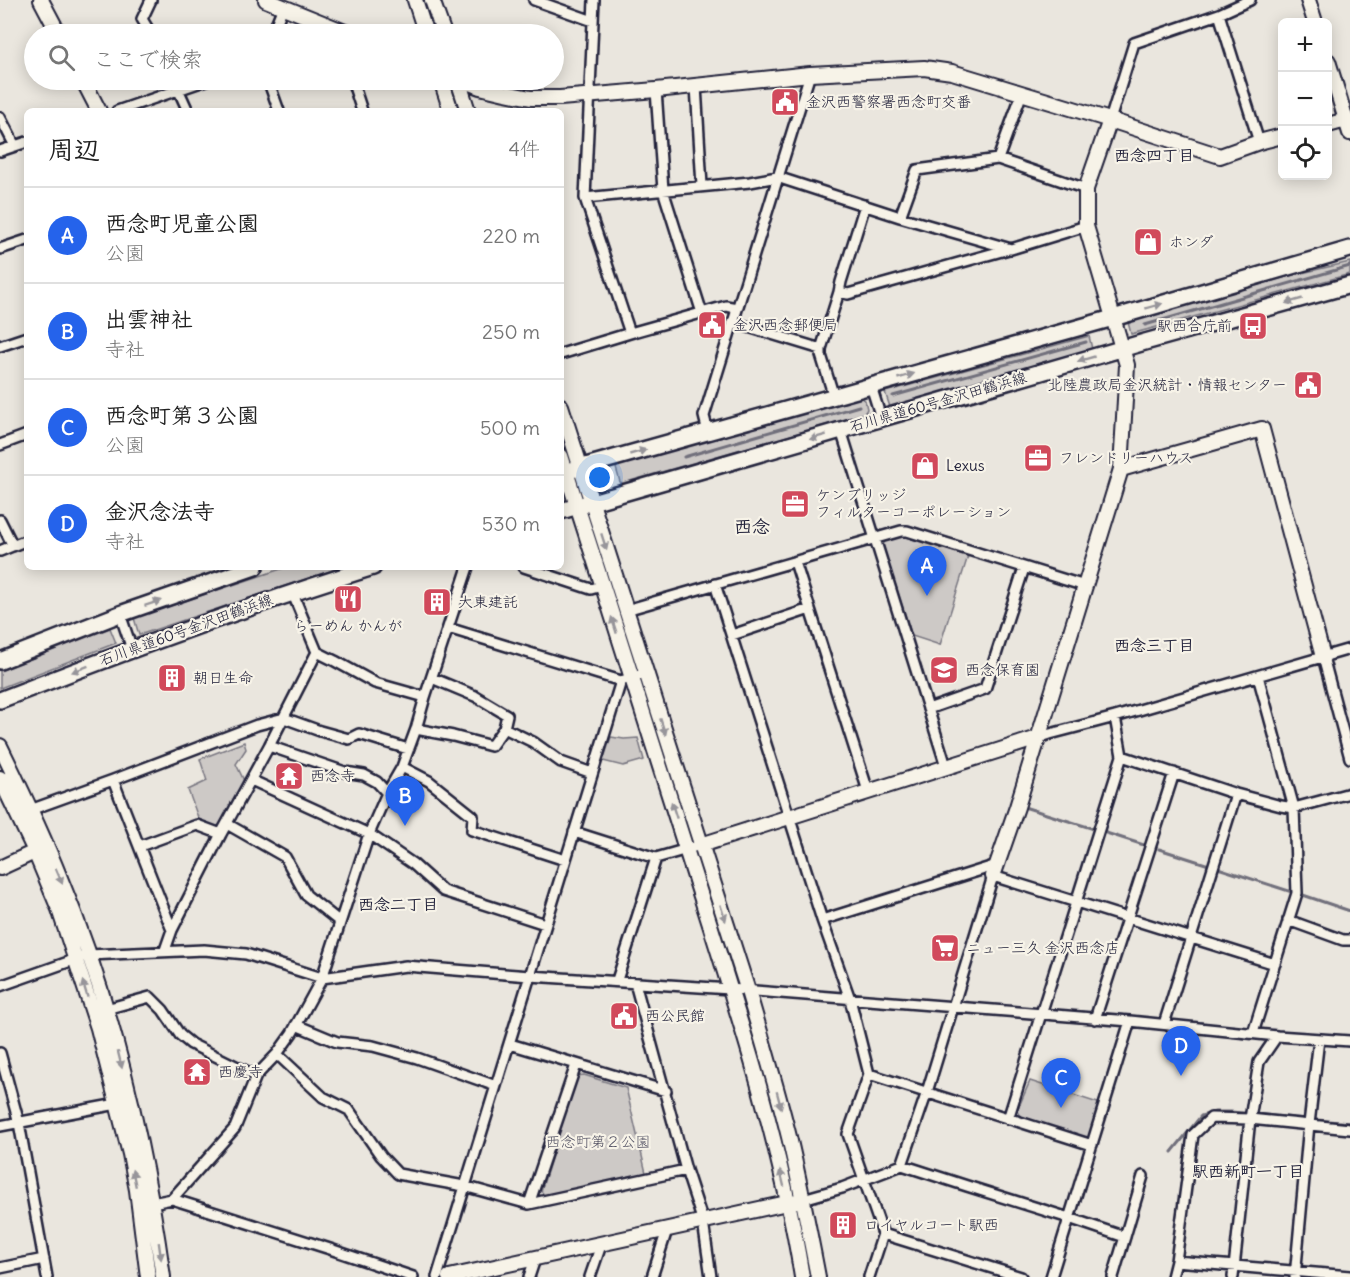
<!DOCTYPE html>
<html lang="ja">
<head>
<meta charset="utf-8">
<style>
  body { margin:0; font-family:Delius,"Klee One",sans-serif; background:#f6f6f6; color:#222 }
  .controls { position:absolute; right:18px; top:18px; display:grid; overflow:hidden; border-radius:9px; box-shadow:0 3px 15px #0003 }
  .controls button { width:54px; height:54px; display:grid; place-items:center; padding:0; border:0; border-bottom:2px solid #e0e0e0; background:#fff; color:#222; font:30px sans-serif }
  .you { position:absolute; left:600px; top:478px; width:21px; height:21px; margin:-15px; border:4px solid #fff; border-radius:50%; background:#1a73e8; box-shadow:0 0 0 9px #1a73e833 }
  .badge { display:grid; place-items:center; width:39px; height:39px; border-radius:50%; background:#2563eb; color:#fff; font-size:20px; font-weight:700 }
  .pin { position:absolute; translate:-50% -50px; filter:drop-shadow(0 2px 3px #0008) }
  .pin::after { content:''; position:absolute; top:32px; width:21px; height:18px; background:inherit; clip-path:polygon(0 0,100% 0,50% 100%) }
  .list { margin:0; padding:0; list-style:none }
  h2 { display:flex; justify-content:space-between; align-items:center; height:78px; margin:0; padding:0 24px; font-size:26px }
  h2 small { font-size:20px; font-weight:400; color:#767676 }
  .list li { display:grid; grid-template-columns:39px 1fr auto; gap:18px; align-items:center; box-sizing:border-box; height:96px; padding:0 24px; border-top:2px solid #e0e0e0 }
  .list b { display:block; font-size:22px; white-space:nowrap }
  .list p { margin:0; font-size:20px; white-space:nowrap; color:#767676 }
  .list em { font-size:20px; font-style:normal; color:#767676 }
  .icon { flex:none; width:33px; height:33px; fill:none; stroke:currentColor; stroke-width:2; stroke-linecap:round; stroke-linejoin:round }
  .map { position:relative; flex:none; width:1350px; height:1277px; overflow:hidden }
  .search { position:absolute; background:#fff; box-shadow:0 3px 15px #0003; left:24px; top:24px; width:540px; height:66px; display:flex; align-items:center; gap:15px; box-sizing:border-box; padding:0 21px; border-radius:33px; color:#767676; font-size:22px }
  .panel { position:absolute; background:#fff; box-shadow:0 3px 15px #0003; left:24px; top:108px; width:540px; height:462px; border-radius:9px }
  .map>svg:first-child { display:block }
  .green { fill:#cdc9c6; stroke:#787680; stroke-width:1.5 }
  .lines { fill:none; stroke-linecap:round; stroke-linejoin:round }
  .stream { stroke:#716f7b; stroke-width:3 }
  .street-casing { stroke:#22223b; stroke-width:14 }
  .secondary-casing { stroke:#22223b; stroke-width:18 }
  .primary-casing { stroke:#22223b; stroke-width:20 }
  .street { stroke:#f7f3e8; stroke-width:9 }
  .secondary { stroke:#f7f3e8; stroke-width:14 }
  .primary { stroke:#f7f3e8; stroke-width:15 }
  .oneway { fill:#97959a }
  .labels { text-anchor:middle; stroke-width:4.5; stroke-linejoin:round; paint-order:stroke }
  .poi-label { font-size:15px; fill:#22223b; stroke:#f7f3e8; text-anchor:start }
  .street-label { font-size:15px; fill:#22223b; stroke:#f7f3e8 }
  .park-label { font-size:15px; fill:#555465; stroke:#f7f3e8 }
  .neighbourhood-label { font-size:16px; font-weight:bold; fill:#22223b; stroke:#f7f3e8 }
  .quarter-label { font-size:18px; font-weight:bold; fill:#22223b; stroke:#f7f3e8 }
</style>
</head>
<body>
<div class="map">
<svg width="1350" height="1277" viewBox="0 0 1350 1277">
  <rect width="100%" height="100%" fill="#eae6de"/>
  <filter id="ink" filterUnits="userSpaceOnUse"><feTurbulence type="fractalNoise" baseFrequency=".0167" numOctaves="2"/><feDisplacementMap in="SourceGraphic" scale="12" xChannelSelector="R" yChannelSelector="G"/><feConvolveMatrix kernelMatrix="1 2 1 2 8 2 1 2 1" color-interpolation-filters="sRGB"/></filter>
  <g filter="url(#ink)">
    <path class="green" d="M1350,262V274L1131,334L1128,322L1293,275Z
      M1089,336L1092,349L890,407L885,392Z
      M860,397L865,400L867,409L864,414L623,483L620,482L616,468L618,466Z
      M902,536L968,556L940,645L912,636L883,546L885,540Z
      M287,567H342L139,635L134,618Z
      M110,628L116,643L0,688V671Z
      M611,737L624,739L638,738L644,760L623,766L603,761Z
      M244,742L246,749L236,764L248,789L225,832L200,823L188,790L207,781L200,759Z
      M584,1075L626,1088L646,1173L545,1196L541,1191L577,1076Z
      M1030,1081L1104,1105L1093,1138L1088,1140L1021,1118L1017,1111Z"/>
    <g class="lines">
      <path class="stream" d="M1145,325L1350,266
        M893,396L1086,342
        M684,457L859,406
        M1024,807L1091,828
        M1103,832L1147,846
        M1159,849L1209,865
        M1218,868L1292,892
        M1300,894L1350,911
        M1172,1152L1201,1116L1215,1112H1231L1350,1123"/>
      <g class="street-casing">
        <path id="street" d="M534,0L593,21
          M1219,14L1259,142
          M151,34L142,19L151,0
          M272,34L283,7
          M174,80L188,111
          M268,80L279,111
          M352,80L362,111
          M696,86L702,186
          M656,90L663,190L702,313
          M117,111L207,80
          M0,117L15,146
          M1110,120L1134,43L1219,14L1250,0
          M0,151L27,142
          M998,159L1022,93
          M585,198L750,182L777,177L900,217L1011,249L1086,226
          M900,217L917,170L998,159L1086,189
          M0,249L27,240
          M839,292L841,282L865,205
          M732,322L821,349
          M630,333L726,306L737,308
          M0,346L27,337
          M561,354L630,333L585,198L594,0
          M871,386L881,418
          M834,397L821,355V349L839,292L848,294L1009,249
          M841,430L946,766
          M708,432L704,416L810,74
          M0,445L27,435
          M0,520L13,546
          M0,551L27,540
          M795,562L868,791
          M524,567L591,589L602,586
          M715,584L822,920L850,999L869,1074L848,1134L883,1234L869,1277
          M626,610L901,531H907L1085,586
          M120,614L132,649
          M448,628L621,681
          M732,635L810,609
          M317,652L335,661L375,683L425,697
          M1323,657L1350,758
          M432,678L475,696L507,715L504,728
          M928,709L985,689L1024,568
          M1115,717L1122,756L1236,794L1281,806L1294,808L1350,793
          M416,729L453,736L491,746L504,728L533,742L561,762L592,773
          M1038,738L1050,734L1115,717L1350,649
          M269,746L345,772L364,775L377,782L387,793
          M402,767L429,781L473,816L472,830L565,860
          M113,780L172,930
          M251,780L369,834L413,864L443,891L545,924
          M30,810L113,780L257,725L284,718L320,731L349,739L359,734L408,749
          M227,824L285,857L306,895L340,922
          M574,832L656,858L701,845
          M140,846L197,825L221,834
          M822,920L997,865
          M1288,920L1343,940H1350
          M165,950L172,930L221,834L269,746L317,652L292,592
          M617,980L656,858
          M635,983L686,1170L703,1222L711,1277
          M0,986L88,955L204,950L246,954L322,978L406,966L530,976L730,989L1130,1021L1277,1036L1259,1062L1250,1119L1211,1118L1193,1135L1176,1261L1172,1277
          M106,1009L150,997L163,1010L180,1035L191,1044L256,1076
          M1095,1019L1174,773
          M1164,1024L1236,794
          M296,1025L337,1042L373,1046L417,1058L496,1086
          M1253,1033L1297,893L1294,808L1258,676
          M1277,1036L1350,1041
          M510,1044L666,1091
          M0,1053L19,1123L47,1277
          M277,1054L323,1097L349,1110L381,1156L398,1174L464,1186L529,1204L686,1170
          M869,1074L1092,1145
          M1008,1119L1122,756
          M0,1126L117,1104
          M902,1165L927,1092L993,876L1275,964
          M172,1199L330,1249L413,1277
          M803,1199L842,1188L902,1165L967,1186L1069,1218L1125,1237
          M152,1203L172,1199L235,1128L256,1076L277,1054L292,1033L322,978L369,834L387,793L402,767L416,729L425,697L468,567
          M529,1204L576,1065
          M883,1234L1021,1277
          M1176,1261L1350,1276
          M0,1268L44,1259
          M437,1277L621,681L646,673
          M529,1277L535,1259
          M590,1277L601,1245
          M652,1277L667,1230
          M1051,1277L1130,1021
          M1113,1277L1143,1176
          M1233,1277L1250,1119L1350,1129
          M1295,1277L1309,1124L1319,1039"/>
      </g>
      <g class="secondary-casing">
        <path id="secondary" d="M41,0L59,34
          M266,0L350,34
          M415,0L426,34
          M432,0L444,34
          M1308,0L1315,22
          M1328,61L1350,133
          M83,80L99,111
          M441,80L451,111
          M458,80L468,111
          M462,80L480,87L505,93L531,98H560L656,90L810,74L924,68L952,72L1110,120L1220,156L1259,142L1282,136
          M1328,125L1346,120
          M561,406L748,991C762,1039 777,1088 789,1137C800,1183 809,1230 818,1277
          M561,456C606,594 649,733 693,871C735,1004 780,1138 802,1277
          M1121,469L1262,429L1323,657
          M0,746C21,789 42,833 60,878C113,1005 144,1141 163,1277
          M0,778L33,847L59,909L98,1028L130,1154L137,1190L148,1277
          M701,845L1038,738
          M0,868L41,849
          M993,876L1017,807L1121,469L1127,365L1086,226V189L1110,120
          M449,1277L796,1201"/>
      </g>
      <g class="primary-casing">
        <path id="primary" d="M561,473L1113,318L1350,249
          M561,511L1145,342L1350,285
          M0,661L120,614L255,567
          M0,700C123,652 247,606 373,567"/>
      </g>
      <use href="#street" class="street"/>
      <use href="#secondary" class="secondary"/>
      <use href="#primary" class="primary"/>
    </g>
    <defs><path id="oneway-solid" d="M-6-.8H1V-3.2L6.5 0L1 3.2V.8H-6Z" transform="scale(1.5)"/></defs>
    <g class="oneway">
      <use href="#oneway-solid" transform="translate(1294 301) rotate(164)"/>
      <use href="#oneway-solid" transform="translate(1154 306) rotate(-16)"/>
      <use href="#oneway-solid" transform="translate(1086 359) rotate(164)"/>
      <use href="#oneway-solid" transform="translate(906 376) rotate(-16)"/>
      <use href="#oneway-solid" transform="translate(818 437) rotate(164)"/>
      <use href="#oneway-solid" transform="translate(638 452) rotate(-16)"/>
      <use href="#oneway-solid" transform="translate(604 542) rotate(72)"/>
      <use href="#oneway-solid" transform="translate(153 603) rotate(-19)"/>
      <use href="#oneway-solid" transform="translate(614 625) rotate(-108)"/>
      <use href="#oneway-solid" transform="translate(80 669) rotate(159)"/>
      <use href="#oneway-solid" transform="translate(663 727) rotate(72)"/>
      <use href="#oneway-solid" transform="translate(674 810) rotate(-108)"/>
      <use href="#oneway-solid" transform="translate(59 876) rotate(67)"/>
      <use href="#oneway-solid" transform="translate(723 913) rotate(72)"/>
      <use href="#oneway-solid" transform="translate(85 989) rotate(-107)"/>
      <use href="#oneway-solid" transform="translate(120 1060) rotate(76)"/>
      <use href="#oneway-solid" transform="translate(779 1100) rotate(75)"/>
      <use href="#oneway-solid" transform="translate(134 1178) rotate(-102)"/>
      <use href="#oneway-solid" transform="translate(782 1178) rotate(-104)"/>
      <use href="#oneway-solid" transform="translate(160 1251) rotate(82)"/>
    </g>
  </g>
  <defs>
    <g id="civic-square" transform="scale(1.5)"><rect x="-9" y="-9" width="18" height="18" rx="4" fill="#d1495b" stroke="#f7f3e8"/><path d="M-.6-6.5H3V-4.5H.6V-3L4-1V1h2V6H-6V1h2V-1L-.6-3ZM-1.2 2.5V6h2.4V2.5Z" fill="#fff"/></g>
    <g id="shop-square" transform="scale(1.5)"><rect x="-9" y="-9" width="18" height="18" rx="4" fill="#d1495b" stroke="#f7f3e8"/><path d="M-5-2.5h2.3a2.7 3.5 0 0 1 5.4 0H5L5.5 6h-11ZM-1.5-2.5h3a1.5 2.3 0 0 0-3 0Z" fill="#fff"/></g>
    <g id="bus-square" transform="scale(1.5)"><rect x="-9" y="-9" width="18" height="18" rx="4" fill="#d1495b" stroke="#f7f3e8"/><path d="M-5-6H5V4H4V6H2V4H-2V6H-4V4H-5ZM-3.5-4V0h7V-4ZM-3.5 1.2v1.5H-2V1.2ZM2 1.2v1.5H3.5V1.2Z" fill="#fff"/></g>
    <g id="office-square" transform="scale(1.5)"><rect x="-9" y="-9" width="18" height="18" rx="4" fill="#d1495b" stroke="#f7f3e8"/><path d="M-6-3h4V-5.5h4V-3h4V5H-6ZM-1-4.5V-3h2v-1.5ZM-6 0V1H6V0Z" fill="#fff"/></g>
    <g id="restaurant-square" transform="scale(1.5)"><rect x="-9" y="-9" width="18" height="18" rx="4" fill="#d1495b" stroke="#f7f3e8"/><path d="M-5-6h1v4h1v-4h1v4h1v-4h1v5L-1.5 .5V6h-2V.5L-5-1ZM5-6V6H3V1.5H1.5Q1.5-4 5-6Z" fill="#fff"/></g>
    <g id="building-square" transform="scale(1.5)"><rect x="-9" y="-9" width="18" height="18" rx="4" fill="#d1495b" stroke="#f7f3e8"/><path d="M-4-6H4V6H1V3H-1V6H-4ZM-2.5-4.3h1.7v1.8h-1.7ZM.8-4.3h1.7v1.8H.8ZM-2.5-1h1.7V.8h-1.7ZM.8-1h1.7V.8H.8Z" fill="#fff"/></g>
    <g id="school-square" transform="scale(1.5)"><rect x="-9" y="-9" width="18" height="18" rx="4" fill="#d1495b" stroke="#f7f3e8"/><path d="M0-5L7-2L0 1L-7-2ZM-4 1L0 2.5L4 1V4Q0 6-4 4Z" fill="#fff"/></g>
    <g id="temple-square" transform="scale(1.5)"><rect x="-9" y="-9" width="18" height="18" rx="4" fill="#d1495b" stroke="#f7f3e8"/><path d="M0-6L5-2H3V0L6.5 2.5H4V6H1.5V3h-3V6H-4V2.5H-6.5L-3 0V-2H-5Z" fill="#fff"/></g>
    <g id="supermarket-square" transform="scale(1.5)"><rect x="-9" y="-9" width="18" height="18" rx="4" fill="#d1495b" stroke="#f7f3e8"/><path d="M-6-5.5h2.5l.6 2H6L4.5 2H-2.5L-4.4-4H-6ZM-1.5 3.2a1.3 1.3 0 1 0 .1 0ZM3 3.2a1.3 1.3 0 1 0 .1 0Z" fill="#fff"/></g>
  </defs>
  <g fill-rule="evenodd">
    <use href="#civic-square" x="785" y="102"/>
    <use href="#shop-square" x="1148" y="242"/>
    <use href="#civic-square" x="712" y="325"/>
    <use href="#bus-square" x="1253" y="326"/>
    <use href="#civic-square" x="1308" y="385"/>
    <use href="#office-square" x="1038" y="458"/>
    <use href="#shop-square" x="925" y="466"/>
    <use href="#office-square" x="795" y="504"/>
    <use href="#restaurant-square" x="348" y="599"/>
    <use href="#building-square" x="437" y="602"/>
    <use href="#school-square" x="944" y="670"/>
    <use href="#building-square" x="172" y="678"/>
    <use href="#temple-square" x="289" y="776"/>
    <use href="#supermarket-square" x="945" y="948"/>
    <use href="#civic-square" x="624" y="1016"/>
    <use href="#temple-square" x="197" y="1072"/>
    <use href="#building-square" x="843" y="1225"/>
  </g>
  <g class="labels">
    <g class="poi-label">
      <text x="806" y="107">金沢西警察署西念町交番</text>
      <text x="1169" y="247">ホンダ</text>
      <text x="733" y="330">金沢西念郵便局</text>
      <text x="1232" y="331" text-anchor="end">駅西合庁前</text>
      <text x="1287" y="390" text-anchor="end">北陸農政局金沢統計・情報センター</text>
      <text x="1059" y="463">フレンドリーハウス</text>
      <text x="946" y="471">Lexus</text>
      <text x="816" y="500">ケンブリッジ<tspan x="816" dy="17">フィルターコーポレーション</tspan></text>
      <text x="458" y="607">大東建託</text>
      <text x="348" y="631" text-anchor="middle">らーめん かんが</text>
      <text x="965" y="675">西念保育園</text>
      <text x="193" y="683">朝日生命</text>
      <text x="310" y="781">西念寺</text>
      <text x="966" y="953">ニュー三久 金沢西念店</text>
      <text x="645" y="1021">西公民館</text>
      <text x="218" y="1077">西慶寺</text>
      <text x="864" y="1230">ロイヤルコート駅西</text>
    </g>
    <g class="street-label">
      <text transform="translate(938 402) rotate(-16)" y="5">石川県道60号金沢田鶴浜線</text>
      <text transform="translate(186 630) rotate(-20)" y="5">石川県道60号金沢田鶴浜線</text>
    </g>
    <g class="park-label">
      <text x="598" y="1147">西念町第２公園</text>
    </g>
    <g class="neighbourhood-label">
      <text x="1154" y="161">西念四丁目</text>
      <text x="1154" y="651">西念三丁目</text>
      <text x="398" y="910">西念二丁目</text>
      <text x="1248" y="1177">駅西新町一丁目</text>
    </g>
    <g class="quarter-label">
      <text x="752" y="533">西念</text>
    </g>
  </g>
</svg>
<div class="controls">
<button>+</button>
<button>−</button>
<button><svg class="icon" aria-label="locate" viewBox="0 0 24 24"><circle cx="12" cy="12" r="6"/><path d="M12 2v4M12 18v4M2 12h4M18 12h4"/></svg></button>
</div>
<div class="you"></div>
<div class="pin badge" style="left:927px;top:596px">A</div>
<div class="pin badge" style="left:405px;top:826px">B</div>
<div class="pin badge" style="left:1061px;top:1108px">C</div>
<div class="pin badge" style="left:1181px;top:1076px">D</div>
<div class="search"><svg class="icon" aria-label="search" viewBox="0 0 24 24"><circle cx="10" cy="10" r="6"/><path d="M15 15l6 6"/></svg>ここで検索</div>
<section class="panel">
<h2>周辺<small>4件</small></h2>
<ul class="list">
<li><span class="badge">A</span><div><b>西念町児童公園</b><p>公園</p></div><em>220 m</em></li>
<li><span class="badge">B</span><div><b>出雲神社</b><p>寺社</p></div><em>250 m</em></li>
<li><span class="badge">C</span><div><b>西念町第３公園</b><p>公園</p></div><em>500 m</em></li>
<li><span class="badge">D</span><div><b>金沢念法寺</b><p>寺社</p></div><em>530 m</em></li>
</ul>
</section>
</div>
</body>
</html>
